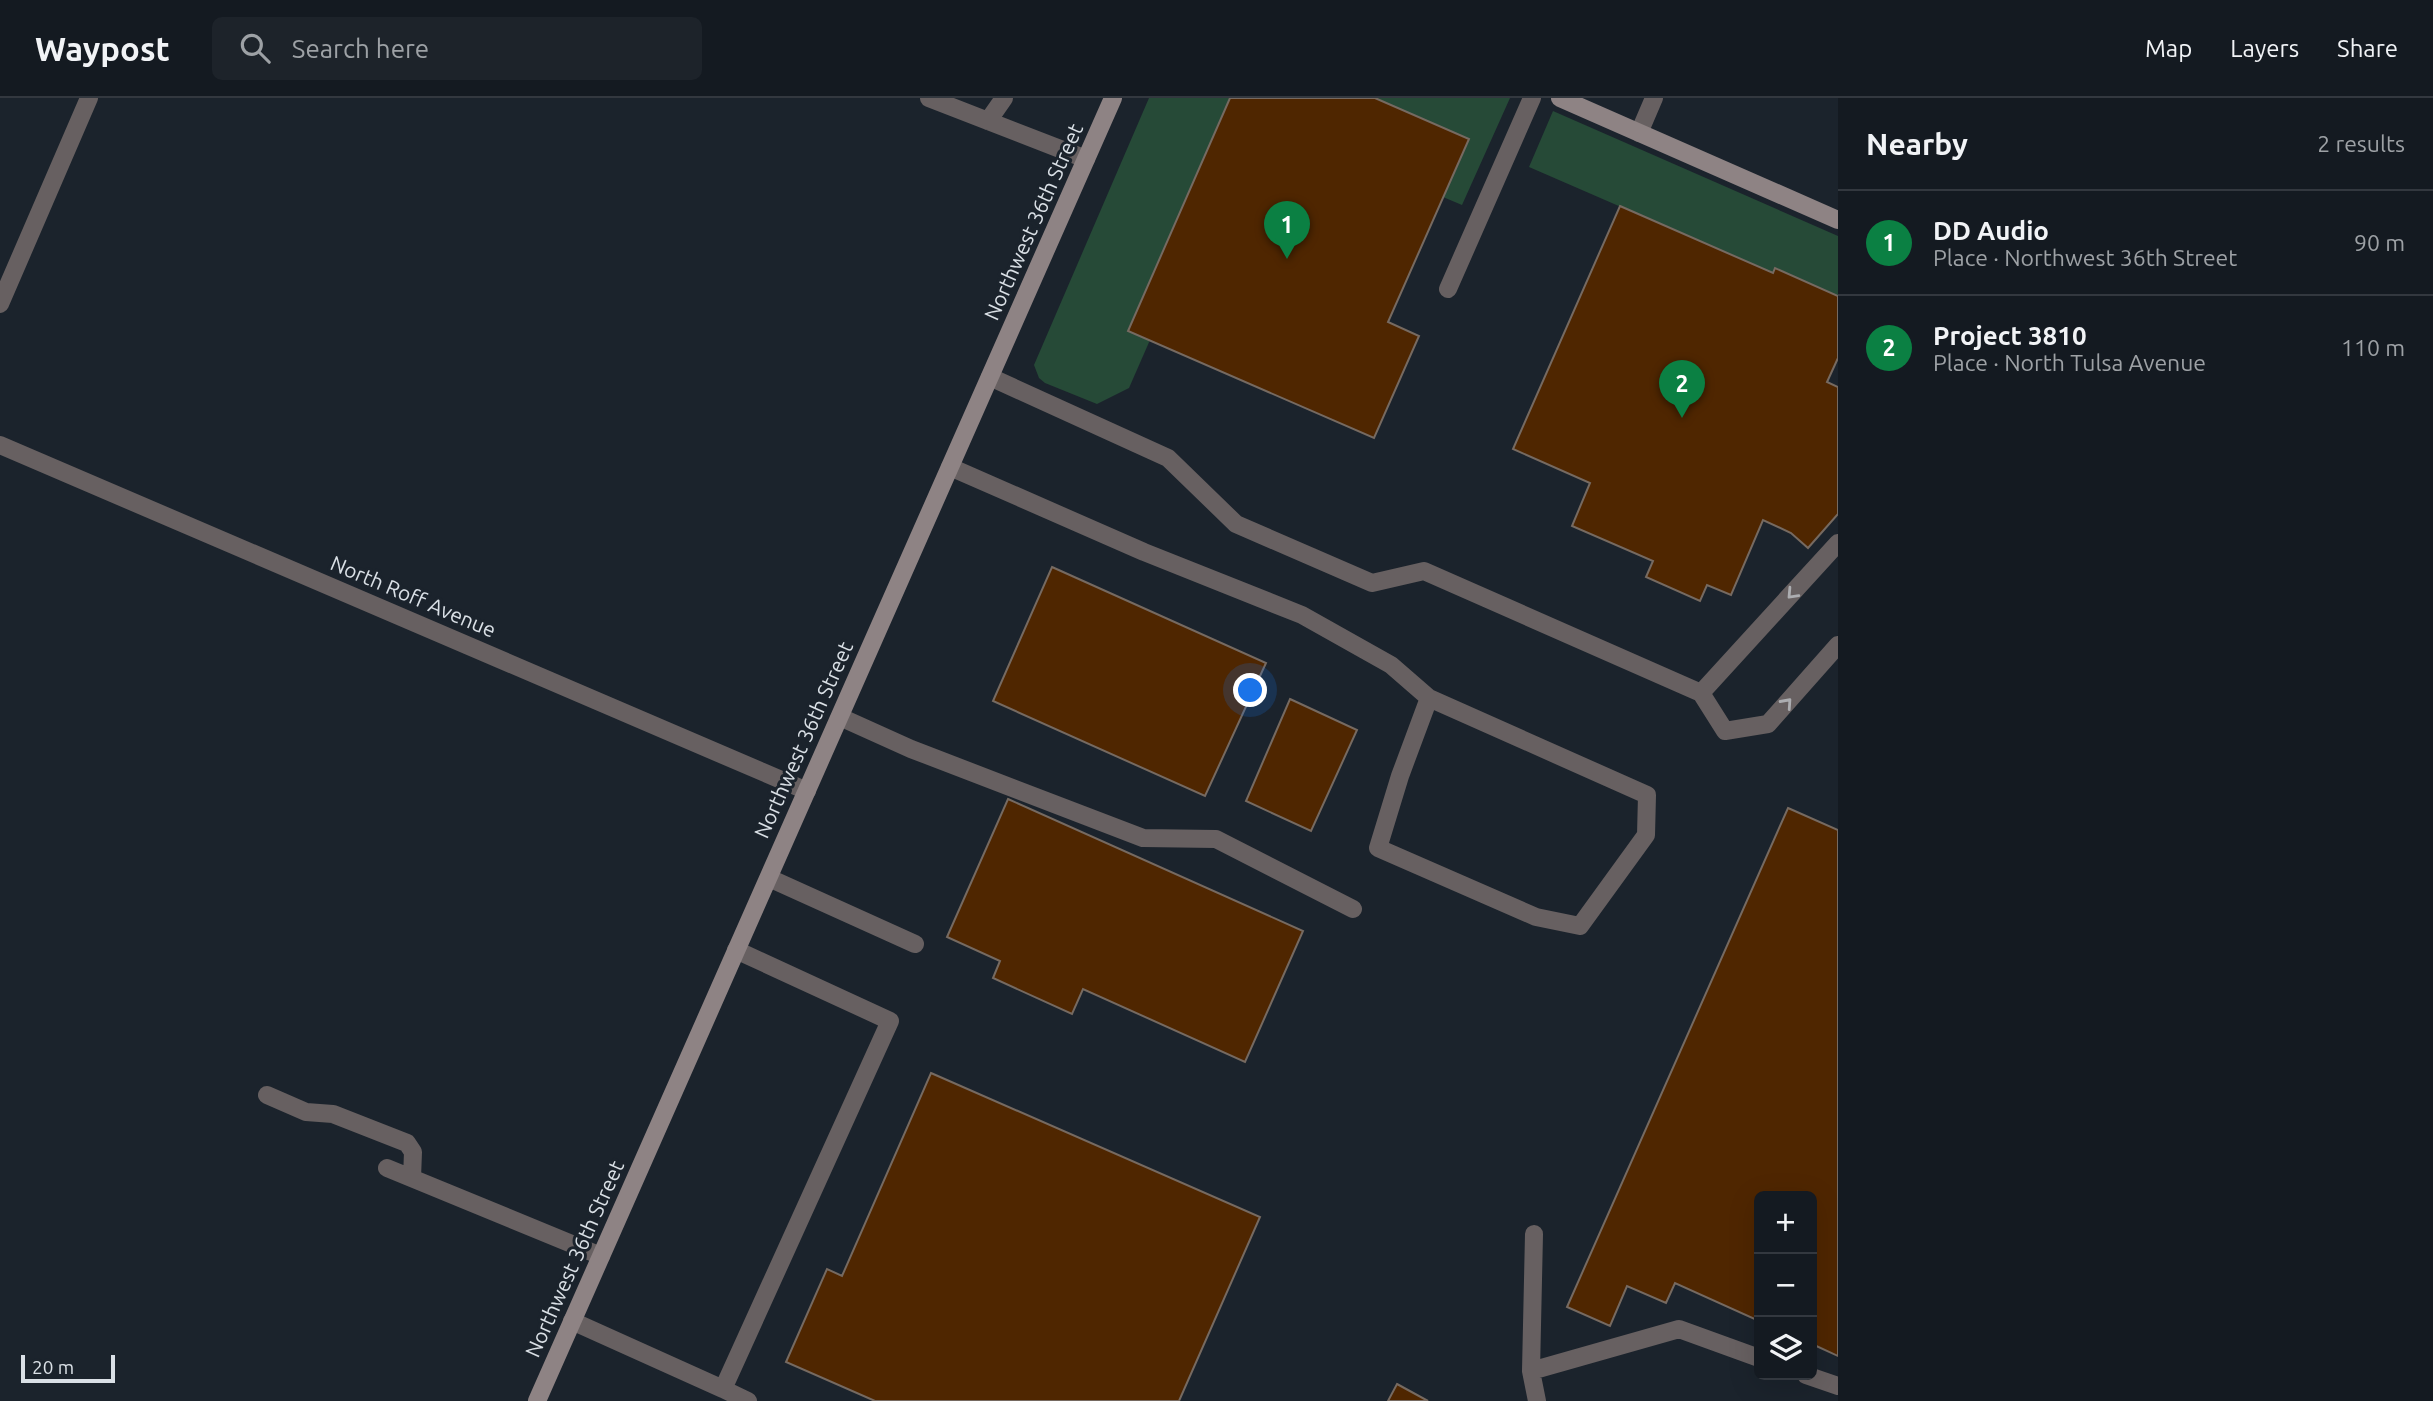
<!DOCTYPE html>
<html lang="en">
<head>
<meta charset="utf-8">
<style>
  body { margin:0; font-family:Ubuntu,sans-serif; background:#1d232a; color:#f1f3f6 }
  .controls { position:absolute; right:21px; bottom:21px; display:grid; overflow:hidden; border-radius:10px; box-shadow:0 7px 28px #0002 }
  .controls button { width:63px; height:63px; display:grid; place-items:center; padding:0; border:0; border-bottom:2px solid #33383f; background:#141a21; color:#f1f3f6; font:35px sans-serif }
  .scale { position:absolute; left:21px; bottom:18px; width:94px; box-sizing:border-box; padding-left:7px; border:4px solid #dae0e6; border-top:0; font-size:19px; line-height:24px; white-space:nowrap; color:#dae0e6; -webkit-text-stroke:5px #1b232c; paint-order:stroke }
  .you { position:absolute; left:1251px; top:593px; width:24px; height:24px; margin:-18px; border:5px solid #fff; border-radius:50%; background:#1a73e8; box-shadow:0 0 0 10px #1a73e833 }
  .badge { display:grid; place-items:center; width:46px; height:46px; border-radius:50%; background:#0b8043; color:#fff; font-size:23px; font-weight:700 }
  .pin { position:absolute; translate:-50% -58px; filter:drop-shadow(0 2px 4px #0008) }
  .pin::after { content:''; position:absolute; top:37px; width:24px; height:21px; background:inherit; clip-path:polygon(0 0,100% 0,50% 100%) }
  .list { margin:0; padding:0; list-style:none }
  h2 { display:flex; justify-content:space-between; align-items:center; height:91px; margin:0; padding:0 28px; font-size:30px }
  h2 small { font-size:23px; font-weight:400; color:#9da1a5 }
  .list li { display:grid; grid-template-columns:46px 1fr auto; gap:21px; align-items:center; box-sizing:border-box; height:105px; padding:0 28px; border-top:2px solid #33383f }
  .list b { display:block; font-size:26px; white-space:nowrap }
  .list p { margin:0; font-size:23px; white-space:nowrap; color:#9da1a5 }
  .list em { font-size:23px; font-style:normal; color:#9da1a5 }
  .icon { flex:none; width:38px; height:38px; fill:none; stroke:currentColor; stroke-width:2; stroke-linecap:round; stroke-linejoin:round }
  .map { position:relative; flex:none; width:1838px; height:1303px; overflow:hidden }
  header { display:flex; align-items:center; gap:42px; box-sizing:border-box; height:98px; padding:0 35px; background:#141a21; border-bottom:2px solid #33383f }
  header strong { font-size:33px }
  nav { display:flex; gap:38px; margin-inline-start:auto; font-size:24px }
  .search { width:490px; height:63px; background:#1d232a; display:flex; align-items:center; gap:18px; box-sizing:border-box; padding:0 24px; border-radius:10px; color:#9da1a5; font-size:26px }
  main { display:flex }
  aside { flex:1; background:#141a21 }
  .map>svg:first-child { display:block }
  .green { fill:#264a37 }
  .building { fill:#4f2600; stroke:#766a61; stroke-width:2 }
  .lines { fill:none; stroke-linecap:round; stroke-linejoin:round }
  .lane { stroke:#676061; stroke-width:18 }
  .street { stroke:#676061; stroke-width:18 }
  .secondary { stroke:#8e8384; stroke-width:18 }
  .oneway { stroke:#acadb1 }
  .labels { text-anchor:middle; stroke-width:6; stroke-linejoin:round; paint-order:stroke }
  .street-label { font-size:21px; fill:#dae0e6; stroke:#1b232c }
</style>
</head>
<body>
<header>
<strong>Waypost</strong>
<div class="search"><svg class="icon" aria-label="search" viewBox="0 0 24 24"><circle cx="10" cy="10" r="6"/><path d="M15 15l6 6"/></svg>Search here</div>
<nav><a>Map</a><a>Layers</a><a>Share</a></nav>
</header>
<main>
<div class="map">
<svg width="1838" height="1303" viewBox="0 0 1838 1303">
  <rect width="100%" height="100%" fill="#1b232c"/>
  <path class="green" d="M1149,0H1230L1128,232L1150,242L1129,290L1097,306L1045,285L1039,280L1034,267Z
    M1375,0H1510L1462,107L1443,99Z
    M1553,13L1838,138V198L1776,170L1773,175L1529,69Z"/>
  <path class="building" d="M1230,0H1375L1469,41L1388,224L1419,238L1374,340L1128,233Z
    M1620,108L1773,175L1775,170L1838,198V260L1827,284L1838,289V416L1808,450L1791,435L1763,422L1731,497L1707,487L1700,503L1646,479L1653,463L1572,428L1590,385L1513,351Z
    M1052,469L1266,565L1205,698L993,603Z
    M1290,601L1357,632L1311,733L1246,703Z
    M1008,701L1303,833L1245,964L1083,891L1072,916L993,880L1000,863L947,839Z
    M1788,710L1838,732V1258L1812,1246V1098H1759V1223L1675,1185L1666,1205L1627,1188L1610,1228L1567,1209Z
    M931,975L1260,1119L1179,1303H875L786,1264L827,1171L842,1178Z
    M1397,1286L1428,1303H1388Z"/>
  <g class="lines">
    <path class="lane" d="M929,0L1086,61
      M988,23L1004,0
      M1639,35L1654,0
      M1448,191L1532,0
      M990,279L1168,360L1236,426L1372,485L1424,473L1701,595
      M950,369L1144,454L1302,517L1391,567L1429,600L1647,697L1646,737L1580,828L1536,819L1378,750L1400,678L1429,600
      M1838,445L1701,595L1725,633L1768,626L1838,547
      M840,619L911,651L1143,740L1216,741L1353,811
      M769,780L915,846
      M267,997L306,1014L333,1016L407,1045L413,1054L412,1080
      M387,1070L601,1158
      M1534,1136L1531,1273L1537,1303
      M572,1223L723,1291L890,923L736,852
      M1531,1273L1679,1231L1759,1260
      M1806,1277L1838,1288
      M723,1291L748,1303"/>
    <path class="street" d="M0,206L89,0
      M0,347L807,693"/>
    <path class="secondary" d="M1560,0L1838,122
      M537,1303L1113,0"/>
  </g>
  <defs><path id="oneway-chevron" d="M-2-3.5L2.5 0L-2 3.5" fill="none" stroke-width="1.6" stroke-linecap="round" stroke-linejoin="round" transform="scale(1.75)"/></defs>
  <g class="oneway">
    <use href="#oneway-chevron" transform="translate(1792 496) rotate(133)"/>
    <use href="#oneway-chevron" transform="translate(1787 605) rotate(-48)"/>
  </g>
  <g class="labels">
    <g class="street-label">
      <text transform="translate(1034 124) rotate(-66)" y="7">Northwest 36th Street</text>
      <text transform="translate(413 499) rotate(23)" y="7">North Roff Avenue</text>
      <text transform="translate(804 642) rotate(-66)" y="7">Northwest 36th Street</text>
      <text transform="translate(575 1161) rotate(-66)" y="7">Northwest 36th Street</text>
    </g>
  </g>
</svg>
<div class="controls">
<button>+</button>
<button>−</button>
<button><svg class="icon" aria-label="layers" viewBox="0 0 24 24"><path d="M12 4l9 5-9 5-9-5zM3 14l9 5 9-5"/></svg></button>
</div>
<div class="scale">20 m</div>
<div class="you"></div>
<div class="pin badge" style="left:1287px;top:161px">1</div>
<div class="pin badge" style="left:1682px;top:320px">2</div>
</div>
<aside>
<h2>Nearby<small>2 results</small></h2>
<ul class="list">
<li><span class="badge">1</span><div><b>DD Audio</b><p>Place · Northwest 36th Street</p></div><em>90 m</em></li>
<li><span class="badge">2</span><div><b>Project 3810</b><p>Place · North Tulsa Avenue</p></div><em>110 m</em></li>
</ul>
</aside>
</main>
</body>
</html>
